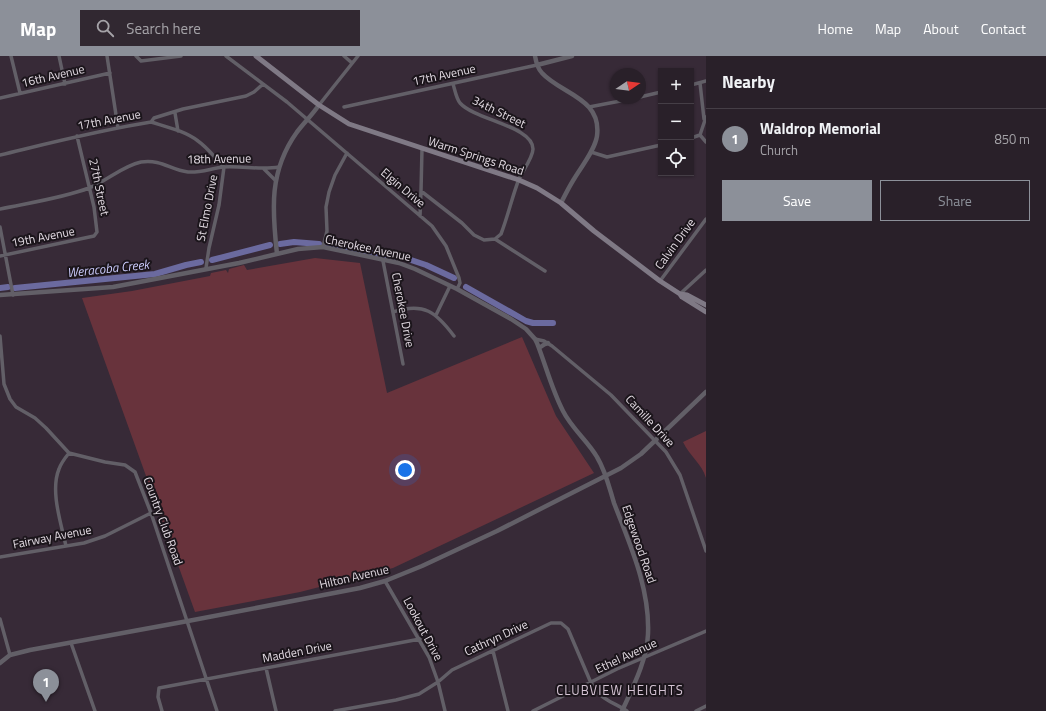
<!DOCTYPE html>
<html lang="en">
<head>
<meta charset="utf-8">
<style>
  body { margin:0; font-family:"Titillium Web",sans-serif; background:#312831; color:#f1f3f6 }
  .controls { position:absolute; right:12px; top:12px; display:grid; overflow:hidden; border-radius:0px; box-shadow:0 1px 3px #0004 }
  .controls button { width:36px; height:36px; display:grid; place-items:center; padding:0; border:0; border-bottom:1px solid #453e46; background:#292029; color:#f1f3f6; font:20px sans-serif }
  .compass { position:absolute; left:610px; top:12px; width:36px; height:36px; border-radius:50%; background:#292029; box-shadow:0 1px 3px #0004; rotate:77deg }
  .you { position:absolute; left:405px; top:414px; width:14px; height:14px; margin:-10px; border:3px solid #fff; border-radius:50%; background:#1a73e8; box-shadow:0 0 0 6px #1a73e833 }
  .badge { display:grid; place-items:center; width:26px; height:26px; border-radius:50%; background:#8c9099; color:#fff; font-size:13px; font-weight:700 }
  .pin { position:absolute; translate:-50% -33px; filter:drop-shadow(0 1px 2px #0008) }
  .pin::after { content:''; position:absolute; top:21px; width:14px; height:12px; background:inherit; clip-path:polygon(0 0,100% 0,50% 100%) }
  .list { margin:0; padding:0; list-style:none }
  h2 { display:flex; justify-content:space-between; align-items:center; height:52px; margin:0; padding:0 16px; font-size:17px }
  h2 small { font-size:13px; font-weight:400; color:#a5a3a8 }
  .list li { display:grid; grid-template-columns:26px 1fr auto; gap:12px; align-items:center; box-sizing:border-box; height:60px; padding:0 16px; border-top:1px solid #453e46 }
  .list b { display:block; font-size:15px; white-space:nowrap }
  .list p { margin:0; font-size:13px; white-space:nowrap; color:#a5a3a8 }
  .list em { font-size:13px; font-style:normal; color:#a5a3a8 }
  .actions { display:flex; gap:8px; padding:12px 16px }
  .actions a { flex:1; padding:9px 0; border:1px solid #8c9099; border-radius:0px; text-align:center; font-size:14px; color:#8c9099 }
  .actions .main { background:#8c9099; color:#fff }
  .icon { flex:none; width:22px; height:22px; fill:none; stroke:currentColor; stroke-width:2; stroke-linecap:round; stroke-linejoin:round }
  .map { position:relative; flex:none; width:706px; height:655px; overflow:hidden }
  header { display:flex; align-items:center; gap:24px; box-sizing:border-box; height:56px; padding:0 20px; background:#8c9099; color:#fff }
  header strong { font-size:19px }
  nav { display:flex; gap:22px; margin-inline-start:auto; font-size:14px }
  .search { width:280px; height:36px; background:#312831; display:flex; align-items:center; gap:10px; box-sizing:border-box; padding:0 14px; border-radius:0px; color:#a5a3a8; font-size:15px }
  main { display:flex }
  aside { flex:1; background:#292029 }
  .map>svg:first-child { display:block }
  .green { fill:#68333c }
  .lines { fill:none; stroke-linecap:round; stroke-linejoin:round }
  .river { stroke:#6b6a9f; stroke-width:6 }
  .minor { stroke:#625f67; stroke-width:3.5 }
  .tertiary { stroke:#625f67; stroke-width:4.5 }
  .secondary { stroke:#7f7985; stroke-width:5 }
  .labels { text-anchor:middle; stroke-width:4; stroke-linejoin:round; paint-order:stroke }
  .street-label { font-size:12px; fill:#e3dbe3; stroke:#1b151b }
  .water-label { font-size:13px; font-style:italic; fill:#cbcbfc; stroke:#1b151b }
  .neighbourhood-label { font-size:13px; letter-spacing:1px; fill:#d5c4d4; stroke:#1b151b }
</style>
</head>
<body>
<header>
<strong>Map</strong>
<div class="search"><svg class="icon" aria-label="search" viewBox="0 0 24 24"><circle cx="10" cy="10" r="6"/><path d="M15 15l6 6"/></svg>Search here</div>
<nav><a>Home</a><a>Map</a><a>About</a><a>Contact</a></nav>
</header>
<main>
<div class="map">
<svg width="706" height="655" viewBox="0 0 706 655">
  <rect width="100%" height="100%" fill="#372a37"/>
  <path class="green" d="M315,202L360,207L387,337L522,281L556,360L594,417L393,512L300,536L195,556L82,242L132,235L210,220L211,217L226,214L228,217L229,213L244,209L247,214Z
    M706,375V422C702,408 689,399 683,386Z"/>
  <g class="lines">
    <path class="river" d="M280,188L294,186L319,188
      M327,190L343,192
      M347,193L405,202L426,209L454,222
      M212,204L270,189
      M466,231L526,265L533,267H553
      M0,232L8,231
      M15,232L155,218L186,209L201,206"/>
    <path class="minor" d="M11,0L20,37
      M59,0L65,28
      M107,0L118,72
      M136,0L141,5L181,0
      M226,0L287,46L432,170L446,190L459,222L460,227L457,233
      M344,0L352,7
      M700,27L704,63
      M691,29L706,25
      M640,41L661,36
      M0,42L110,17
      M319,49L358,0
      M344,51L537,9
      M589,51L636,42
      M175,57L178,75
      M151,66C167,71 185,75 198,85C208,92 215,102 224,111L219,149L209,192L206,212
      M700,79L706,86
      M691,82L700,79L706,61
      M422,93L421,135L462,167L474,179L484,184L495,183L501,178C508,160 512,141 519,123C523,115 533,101 533,93C533,70 475,64 460,47C456,42 455,34 453,28
      M591,96L607,101L661,89
      M0,99C50,87 100,74 151,66L154,62L183,53L246,40L254,36L263,28
      M264,113L276,125
      M0,153C28,147 63,142 89,132C107,125 122,110 141,106C162,103 170,114 188,116C201,117 212,112 224,111C243,110 261,114 279,111
      M420,160L421,135
      M0,171L13,239
      M495,183L545,215
      M323,191L327,175L326,151L329,136L335,119L347,97
      M0,200L94,180L97,176L94,151L77,80
      M383,205L403,308
      M660,225L706,163
      M680,238L706,214
      M393,256C424,246 436,256 454,280
      M436,259L450,230
      M0,280L4,328L10,343L16,351L35,362L46,372L69,397L105,406L125,409L135,416L151,457L217,655
      M535,283L544,285L552,290L611,339L666,396L680,419L706,495
      M66,490C61,467 50,435 59,413C61,407 65,402 69,397
      M0,501L84,487L105,480L151,457
      M385,525L429,601L438,626L445,655
      M0,563L10,599
      M71,587L95,655
      M493,595L508,655
      M266,612L276,655
      M162,655L158,641L159,632L420,583
      M335,655L396,644L419,638L438,626L452,614L551,567H561L568,573L591,627C603,646 610,644 627,655
      M533,655L617,613L706,575
      M696,655L706,650"/>
    <path class="tertiary" d="M535,0C536,6 538,13 542,17C561,38 602,42 597,80C595,94 581,111 574,123C569,131 565,139 561,147
      M537,9L572,0
      M277,198C272,153 269,115 297,76C304,67 312,59 319,49
      M0,239L113,231L239,207L298,193L323,191L399,207L415,213L457,233L511,263L526,273L535,283L537,287C546,310 552,334 563,355C572,373 588,385 597,401C606,416 609,431 614,447C630,489 650,532 648,578C647,604 633,631 622,655
      M539,292L545,288L548,287
      M0,607L10,599L30,594L188,565L360,532L385,525L422,510L497,475L621,412L641,398L706,336"/>
    <path class="secondary" d="M256,0L319,49L349,68L519,124L537,132L561,147L594,175L660,225L680,238L687,239L706,249
      M680,238L682,241L706,256"/>
  </g>
  <g class="labels">
    <g class="street-label">
      <text transform="translate(444 19) rotate(-12)" y="4">17th Avenue</text>
      <text transform="translate(53 20) rotate(-13)" y="4">16th Avenue</text>
      <text transform="translate(499 56) rotate(26)" y="4">34th Street</text>
      <text transform="translate(109 64) rotate(-11)" y="4">17th Avenue</text>
      <text transform="translate(476 100) rotate(18)" y="4">Warm Springs Road</text>
      <text transform="translate(219 103) rotate(-1)" y="4">18th Avenue</text>
      <text transform="translate(99 131) rotate(78)" y="4">27th Street</text>
      <text transform="translate(403 132) rotate(40)" y="4">Elgin Drive</text>
      <text transform="translate(207 152) rotate(-79)" y="4">St Elmo Drive</text>
      <text transform="translate(43 181) rotate(-11)" y="4">19th Avenue</text>
      <text transform="translate(675 188) rotate(-54)" y="4">Calvin Drive</text>
      <text transform="translate(368 192) rotate(12)" y="4">Cherokee Avenue</text>
      <text transform="translate(403 254) rotate(79)" y="4">Cherokee Drive</text>
      <text transform="translate(650 365) rotate(47)" y="4">Camille Drive</text>
      <text transform="translate(163 465) rotate(70)" y="4">Country Club Road</text>
      <text transform="translate(52 481) rotate(-11)" y="4">Fairway Avenue</text>
      <text transform="translate(639 488) rotate(71)" y="4">Edgewood Road</text>
      <text transform="translate(354 521) rotate(-13)" y="4">Hilton Avenue</text>
      <text transform="translate(423 573) rotate(62)" y="4">Lookout Drive</text>
      <text transform="translate(496 582) rotate(-25)" y="4">Cathryn Drive</text>
      <text transform="translate(297 596) rotate(-11)" y="4">Madden Drive</text>
      <text transform="translate(626 600) rotate(-25)" y="4">Ethel Avenue</text>
    </g>
    <g class="water-label">
      <text transform="translate(108 212) rotate(-6)" y="5">Weracoba Creek</text>
    </g>
    <g class="neighbourhood-label">
      <text x="620" y="639">CLUBVIEW HEIGHTS</text>
    </g>
  </g>
</svg>
<div class="controls">
<button>+</button>
<button>−</button>
<button><svg class="icon" aria-label="locate" viewBox="0 0 24 24"><circle cx="12" cy="12" r="6"/><path d="M12 2v4M12 18v4M2 12h4M18 12h4"/></svg></button>
</div>
<svg class="compass" viewBox="-18 -18 36 36"><path d="M0-13l5 13h-10z" fill="#e53935"/><path d="M0 13l5-13h-10z" fill="#a5a3a8"/></svg>
<div class="you"></div>
<div class="pin badge" style="left:46px;top:646px">1</div>
</div>
<aside>
<h2>Nearby<small></small></h2>
<ul class="list">
<li><span class="badge">1</span><div><b>Waldrop Memorial</b><p>Church</p></div><em>850 m</em></li>
</ul>
<div class="actions"><a class="main">Save</a><a>Share</a></div>
</aside>
</main>
</body>
</html>
